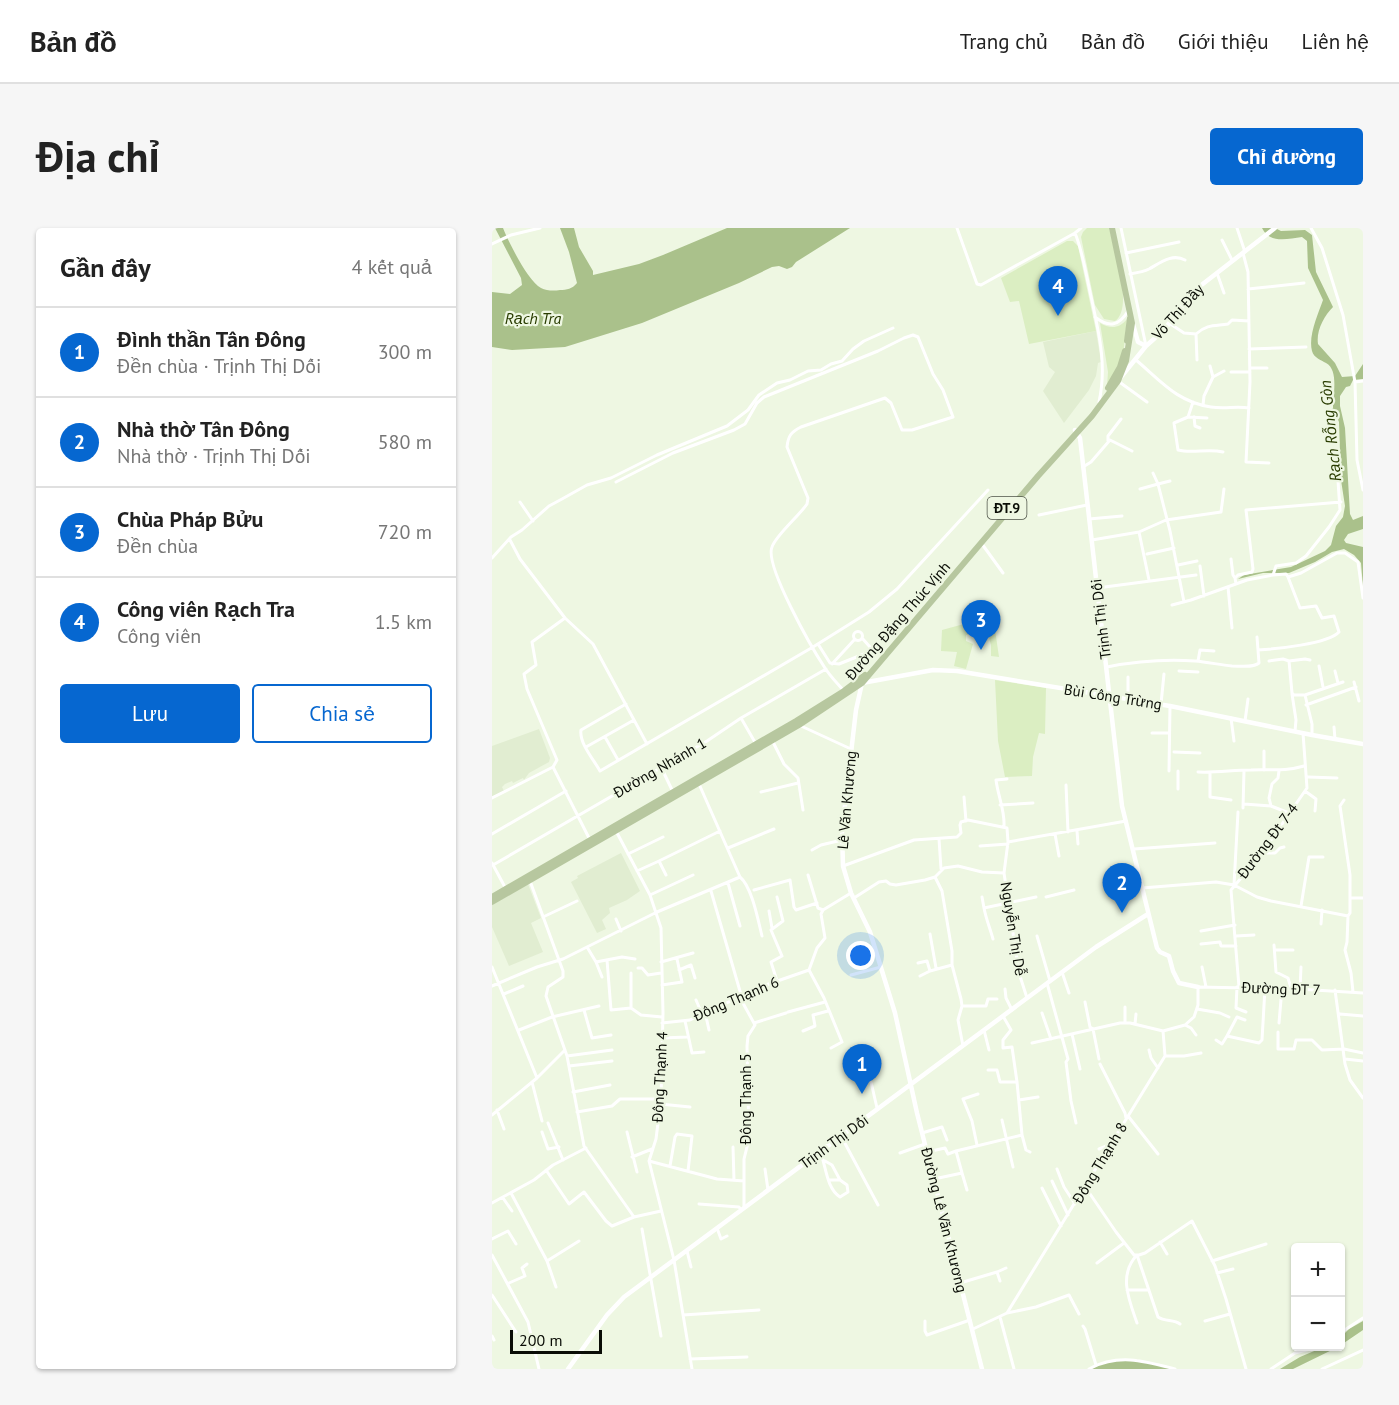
<!DOCTYPE html>
<html lang="vi">
<head>
<meta charset="utf-8">
<style>
  body { margin:0; font-family:"PT Sans",sans-serif; background:#f6f6f6; color:#222 }
  .controls { position:absolute; right:18px; bottom:18px; display:grid; overflow:hidden; border-radius:6px; box-shadow:0 2px 4px #0004 }
  .controls button { width:54px; height:54px; display:grid; place-items:center; padding:0; border:0; border-bottom:2px solid #e0e0e0; background:#fff; color:#222; font:30px sans-serif }
  .scale { position:absolute; left:18px; bottom:15px; width:92px; box-sizing:border-box; padding-left:6px; border:3px solid #0a0d06; border-top:0; font-size:16px; line-height:21px; white-space:nowrap; color:#0a0d06; -webkit-text-stroke:4px #eef7e2; paint-order:stroke }
  .you { position:absolute; left:369px; top:728px; width:21px; height:21px; margin:-15px; border:4px solid #fff; border-radius:50%; background:#1a73e8; box-shadow:0 0 0 9px #1a73e833 }
  .badge { display:grid; place-items:center; width:39px; height:39px; border-radius:50%; background:#0667d0; color:#fff; font-size:20px; font-weight:700 }
  .pin { position:absolute; translate:-50% -50px; filter:drop-shadow(0 2px 3px #0008) }
  .pin::after { content:''; position:absolute; top:32px; width:21px; height:18px; background:inherit; clip-path:polygon(0 0,100% 0,50% 100%) }
  .list { margin:0; padding:0; list-style:none }
  h2 { display:flex; justify-content:space-between; align-items:center; height:78px; margin:0; padding:0 24px; font-size:26px }
  h2 small { font-size:20px; font-weight:400; color:#767676 }
  .list li { display:grid; grid-template-columns:39px 1fr auto; gap:18px; align-items:center; box-sizing:border-box; height:90px; padding:0 24px; border-top:2px solid #e0e0e0 }
  .list b { display:block; font-size:22px; white-space:nowrap }
  .list p { margin:0; font-size:20px; white-space:nowrap; color:#767676 }
  .list em { font-size:20px; font-style:normal; color:#767676 }
  .actions { display:flex; gap:12px; padding:18px 24px }
  .actions a { flex:1; padding:14px 0; border:2px solid #0667d0; border-radius:6px; text-align:center; font-size:21px; color:#0667d0 }
  .actions .main { background:#0667d0; color:#fff }
  .map { position:relative; flex:none; width:871px; height:1141px; overflow:hidden; border-radius:6px }
  header { display:flex; align-items:center; gap:36px; box-sizing:border-box; height:84px; padding:0 30px; background:#fff; border-bottom:2px solid #e0e0e0 }
  header strong { font-size:28px }
  nav { display:flex; gap:33px; margin-inline-start:auto; font-size:21px }
  .intro { display:flex; align-items:center; justify-content:space-between; box-sizing:border-box; height:144px; padding:0 36px }
  h1 { margin:0; font-size:42px }
  .button { padding:15px 27px; border-radius:6px; background:#0667d0; color:#fff; font-size:21px; font-weight:700 }
  main { display:flex; gap:36px; padding:0 36px }
  aside { flex:1; background:#fff; border-radius:6px; box-shadow:0 2px 4px #0004 }
  .map>svg:first-child { display:block }
  .built { fill:#e1edd1 }
  .green { fill:#dbeec2 }
  .water { fill:#aac18b }
  .lines { fill:none; stroke-linecap:round; stroke-linejoin:round }
  .street { stroke:#fff; stroke-width:3 }
  .secondary { stroke:#fff; stroke-width:4.5 }
  .primary { stroke:#b7c79f; stroke-width:6 }
  .labels { text-anchor:middle; stroke-width:4.5; stroke-linejoin:round; paint-order:stroke }
  .shield { fill:#eef7e2; stroke:#4e5348; stroke-width:1.5 }
  .shield-label { font-size:14px; font-weight:bold; fill:#0a0d06 }
  .street-label { font-size:15px; fill:#0a0d06; stroke:#eef7e2 }
  .water-label { font-size:16px; font-style:italic; fill:#293c00; stroke:#eef7e2 }
</style>
</head>
<body>
<header>
<strong>Bản đồ</strong>
<nav><a>Trang chủ</a><a>Bản đồ</a><a>Giới thiệu</a><a>Liên hệ</a></nav>
</header>
<div class="intro"><h1>Địa chỉ</h1><a class="button">Chỉ đường</a></div>
<main>
<aside>
<h2>Gần đây<small>4 kết quả</small></h2>
<ul class="list">
<li><span class="badge">1</span><div><b>Đình thần Tân Đông</b><p>Đền chùa · Trịnh Thị Dối</p></div><em>300 m</em></li>
<li><span class="badge">2</span><div><b>Nhà thờ Tân Đông</b><p>Nhà thờ · Trịnh Thị Dối</p></div><em>580 m</em></li>
<li><span class="badge">3</span><div><b>Chùa Pháp Bửu</b><p>Đền chùa</p></div><em>720 m</em></li>
<li><span class="badge">4</span><div><b>Công viên Rạch Tra</b><p>Công viên</p></div><em>1.5 km</em></li>
</ul>
<div class="actions"><a class="main">Lưu</a><a>Chia sẻ</a></div>
</aside>
<div class="map">
<svg width="871" height="1141" viewBox="0 0 871 1141">
  <rect width="100%" height="100%" fill="#eef7e2"/>
  <path class="built" d="M604,103L609,134L606,135L604,148L597,162L572,195L551,163L563,144L557,139L551,114Z
    M47,501L58,530L57,534L37,545L32,552L31,550L21,555L20,553L13,556L10,559L12,563L0,569V518Z
    M129,625L148,663L135,672L117,680L118,685L110,692L114,701L105,705L79,654L86,650L85,648Z
    M36,656L49,690L39,695L51,724L17,738L0,699V677Z"/>
  <path class="green" d="M595,0H617C622,21 642,80 623,93L612,91L603,77L589,9L591,4Z
    M575,13H581L586,18L604,103L537,116L527,73L518,74L509,50Z
    M635,91L631,128L615,159L616,144L608,95C618,101 627,101 635,91Z
    M501,388L507,429L499,428V417L494,399H484L480,406L474,407V413L481,416L474,441L462,438L465,424L449,423L450,402Z
    M503,452L554,460L553,506L547,505L541,529L540,548L513,549L506,513Z"/>
  <path class="water" d="M3,0H11C17,15 36,53 49,60C55,63 62,63 68,62C75,62 80,61 85,55L77,24L68,0H82L87,19L101,43V47L147,36L171,27L235,0H358L304,34L300,39L295,41L287,38L280,39L247,55L150,95L73,119L20,122L0,119V64L18,66L30,57L29,50Z
    M770,0H783L789,3L813,2L820,7L824,44L841,79C832,88 824,103 826,116L843,135L850,149L863,148L871,136V151L861,152L858,158L854,159L848,168V178L853,200L858,286L861,292L871,288V301L856,306L852,312L854,315L871,319V359L869,335L862,327L852,321L840,324L823,334L797,345H771L746,351L752,347L799,339L833,323L839,317L844,298L851,289L853,278L849,252L847,194L844,187L839,184L841,180C841,167 847,142 834,135C829,132 822,130 820,123C816,108 826,86 831,72L816,40L815,13L810,9C795,11 778,16 770,0Z
    M871,1093V1102L849,1117V1109L857,1101Z
    M834,1118L846,1119L801,1141H788L808,1129Z
    M643,1131L682,1141H599L612,1134Z"/>
  <g class="lines">
    <path class="street" d="M465,0L485,56L489,57L583,5
      M589,0L583,5C590,22 593,41 597,59C605,98 616,134 607,174
      M629,0L654,118
      M745,0L753,24
      M819,0L830,20L851,87L863,154L865,232L871,262
      M730,12L740,32
      M0,16L19,7L48,0
      M634,25L687,14
      M751,25L756,44L758,154L754,234L777,235
      M725,45L732,65
      M638,46C644,45 651,44 657,41C668,35 680,25 693,32
      M756,61L812,55
      M603,89C617,100 627,98 636,83
      M677,95L692,105L704,106L705,132
      M704,106C715,96 723,98 736,96L740,92L757,93
      M757,121L814,119
      M644,132C669,153 685,174 719,179C732,181 745,178 757,180
      M758,140H775
      M739,144H758
      M721,149L732,143
      M626,153L655,174
      M863,154L871,153
      M701,174L696,189L682,195L686,222C701,226 715,220 731,224
      M711,177L712,168L721,149L718,138
      M696,189L715,190
      M702,189L703,198L708,200
      M616,213V208L629,191
      M591,239L599,234L618,212L640,223
      M661,245L666,256L678,253
      M124,254L181,225L242,202L253,196L265,175L272,169L386,123L412,110L421,107L426,109L441,146L451,162L461,189L420,202H410L399,175L393,170L309,199C299,204 296,208 295,219L316,270L315,276C307,288 284,307 280,319C272,337 321,422 333,440C338,448 345,455 351,462
      M648,261L666,256L678,303L692,374
      M28,274L41,293
      M547,287L595,277
      M597,291L630,288
      M647,304L657,352
      M18,312L28,331L73,390L101,416L155,516
      M600,312L647,304L674,292L729,284L732,261
      M490,316L511,345
      M655,326L682,320
      M0,330L19,309L30,302L57,278L70,271L95,257L119,250L165,227L235,198L256,182L267,167L285,155L298,152L316,143L329,142L339,136L350,133L361,121L372,113L401,100
      M739,331L741,347L743,350
      M686,337L705,333
      M708,338L712,368
      M796,349L809,345L845,325H853L866,334L871,370
      M744,356L743,350L746,347L760,344L761,341L754,282L849,274
      M736,359L740,400
      M605,360L704,347
      M680,377L699,372L755,352L781,347L784,338L804,335L814,328L837,299L848,282L846,253
      M361.5 408a4.5 4.5 0 1 1 9 0a4.5 4.5 0 1 1-9 0Z
      M326,416L338,435L347,436L377,424L378,419L370,410
      M766,422C783,421 836,416 847,404L842,388L830,390L824,378L808,380L796,349L794,346L781,347
      M818,432L813,431L797,433L800,465L802,467H813L820,496V507
      M706,433L708,422L722,423
      M777,433L791,431L797,433
      M340,436L363,411
      M827,438L831,459
      M615,439C645,433 673,431 703,433C716,434 728,437 740,438C749,438 761,440 767,435L765,409
      M687,443L706,444
      M843,443L846,455
      M862,454L867,473
      M800,466L804,492L803,503
      M813,467L851,454
      M636,471V449
      M134,476L89,502C87,515 102,532 108,543L321,419L377,384L405,361L496,262
      M669,476L672,446
      M814,477L864,459
      M249,490L264,516
      M739,490L742,513
      M753,493L756,471
      M309,498L359,521
      M842,499L843,511
      M660,505H677
      M113,509L126,532
      M281,514L292,536L306,550L311,582
      M94,519L142,492
      M772,523V542
      M682,524L708,525
      M61,539L98,612
      M169,539L181,564
      M677,543L678,478
      M686,543V561
      M706,544C724,545 741,542 759,542C780,541 791,544 812,538
      M718,545V569L739,572
      M816,549L845,550
      M574,557L576,604
      M813,563L824,571L823,583
      M269,564L306,555
      M472,569L474,593
      M0,570L61,539L65,532L35,461L32,446L44,437L40,414L73,390
      M852,572L848,578L858,647V685L856,688
      M752,576L779,578L797,585
      M508,577L541,575
      M779,578L777,570L780,556L786,550L787,543
      M751,580L752,543
      M512,598C513,583 506,568 504,552L515,551
      M124,603L158,667L169,700L171,785L169,871L164,911L157,933L182,1032L200,1141
      M585,603L586,616
      M0,606L74,563
      M563,606L567,628
      M447,611L449,641
      M516,614L634,593
      M488,618L516,616
      M236,620L282,601
      M642,621L723,615
      M320,622L329,617L350,612
      M770,625H783L788,620L792,619
      M136,626L171,609
      M0,635L14,661
      M1,637L215,513L249,490L334,441
      M351,638L422,612L465,609L469,605L468,597L469,594L476,592L515,600L516,614L512,645L527,745L535,770
      M145,643L167,633
      M174,647L167,633L228,603
      M316,647L326,680L331,682
      M248,649C260,659 266,692 270,708
      M443,649L450,663L460,723V737L469,771L470,778L466,792L471,818
      M38,653L71,743V749L56,759L54,768L75,828L92,918L142,989L169,983
      M236,655L248,698
      M742,657L746,584
      M650,660L724,654L742,657L765,669L779,673L856,688L855,714L853,722L859,745L861,764
      M262,662L298,652L302,679L304,682L325,675
      M219,663L252,777L263,797L256,808L255,818L257,911L252,931V980
      M158,667L201,647
      M490,669L492,680
      M554,669L582,662
      M362,670L387,654L394,653L398,656L404,657L433,652L443,649L452,640L466,638L490,644L512,645
      M858,670H871
      M809,678L817,629H831
      M277,683L280,700
      M51,689L85,673
      M124,691L129,703
      M829,696L830,682
      M709,703L743,697
      M438,706L444,740
      M545,708L558,753
      M744,708L762,707
      M501,711C498,700 494,691 492,680L544,669
      M709,716L728,714L729,718H744
      M782,717L784,744L796,750L799,760
      M95,719L104,734L130,729L143,731
      M783,722H801
      M115,732L119,782L139,780
      M104,734L110,749
      M169,734L201,725
      M426,735L435,733L438,743L460,737
      M0,739L45,850
      M710,739L714,759
      M146,740H150L156,747L169,745
      M187,742L199,737L203,750
      M570,744L577,765
      M139,745V780L149,787L170,789
      M359,747L389,739
      M428,748L438,743
      M285,753L279,734L290,728L279,702L291,693L285,669
      M555,755L576,831L574,834L579,873L584,895
      M170,757L190,754L185,731
      M0,758L45,739L71,731L165,684L248,649L207,556
      M745,759L744,780L754,784
      M747,759L739,662L770,625L815,560L811,505
      M513,761L514,770L520,782
      M808,761L809,739
      M843,762L853,836L858,852L871,870
      M12,766L31,758
      M204,772L210,786
      M593,774L598,799L601,801L607,831
      M470,778H494L496,771H505
      M705,781L728,785L737,789
      M92,782L100,810L119,807
      M213,784L217,802
      M296,784L333,774
      M550,785L559,811
      M848,786L871,788
      M193,793L200,825L212,824
      M633,794V779
      M170,795L198,792L271,758L317,742
      M262,795L294,785
      M787,795L790,760
      M643,796L644,786
      M693,797L699,800L704,807
      M27,802L60,789L107,778
      M492,802L497,822
      M311,803L323,798L321,787L336,783
      M786,804V821H802L804,812H820L830,822L852,821L871,825
      M580,806L588,841
      M735,808L745,789L753,792
      M170,810L195,809
      M724,812L730,816L735,808L767,815L770,812L773,760
      M540,815L628,795H638L671,803
      M339,820L350,814L332,770L317,742L325,720L333,710L329,686L331,682L359,665
      M657,822L659,830L666,840
      M75,828L120,822
      M673,828H692L709,825
      M853,831L871,833
      M608,836L633,885L634,890
      M77,838L120,833
      M496,842H505L508,854H525
      M40,854L50,893
      M379,854L385,880
      M81,864L118,857
      M527,872L546,869
      M168,876L198,879
      M5,882L12,901
      M85,884L120,878L128,871H169
      M0,887L45,850L73,822
      M636,888L666,926
      M510,892L521,939
      M56,895L71,932
      M50,904L56,921L67,919
      M135,904L145,944
      M430,905L450,899L455,912
      M530,907L534,922L538,924
      M349,908L386,977
      M485,917L480,893L471,871L486,866
      M241,919L242,952
      M607,921L617,917
      M328,923C334,937 334,960 348,969L356,964L355,957L348,952H337
      M464,923L530,907L525,854L520,819L511,820V812L519,802L511,788
      M435,924L453,920L456,926L464,923L470,945
      M408,925L433,916
      M140,929L160,921
      M157,933L225,951L252,953
      M333,933L340,937L348,952
      M178,938L183,909L185,906L200,908L196,943
      M273,941L276,962
      M565,941L572,959L583,976
      M54,942L77,976L92,964L114,993L120,998L142,989
      M442,951L470,945L475,962
      M560,953L576,987
      M550,960L569,998
      M594,960L624,1004L642,1027H647L653,1025L700,993L723,1038L734,1071L754,1141
      M19,965L55,1033L64,1059
      M11,970L20,983
      M0,975L42,952L61,937L94,920
      M207,976L247,979L249,982
      M225,1000L229,1011L235,1008
      M150,1001L169,1108
      M0,1011L16,1003L24,1016
      M668,1014L675,1026
      M195,1023L199,1039
      M0,1027L36,1094L47,1141
      M55,1033L87,1013
      M720,1033L774,1016
      M605,1035L632,1015
      M505,1044L514,1040
      M725,1045L741,1041
      M17,1055L33,1048L30,1040L35,1036
      M468,1055L505,1044L508,1053
      M635,1062H657
      M0,1067L24,1104
      M515,1085L544,1079L577,1067L587,1086
      M191,1087L267,1082
      M508,1089L522,1141
      M433,1093V1103L435,1107L478,1092
      M713,1093L738,1086
      M645,1095C637,1072 626,1047 645,1027L666,1089C673,1094 682,1091 688,1096
      M591,1098L593,1101L604,1137
      M481,1101L515,1085L673,828L671,803L693,797L702,789L706,777V759L806,761L871,765
      M848,1105L871,1090
      M0,1108L2,1112
      M198,1131L255,1129
      M597,1141C626,1125 653,1133 683,1141
      M779,1141L803,1125L830,1118
      M830,1141L871,1122"/>
    <path class="secondary" d="M641,96L646,114L654,118
      M629,149L654,118L672,102L703,62L783,0
      M583,202L588,210L630,578L665,720L668,724L677,728L681,743L687,755L706,759
      M370,455L364,482L350,603L351,638L359,665L378,704L403,785L425,885L490,1141
      M370,455L441,442L465,443L678,478L820,507L871,516
      M76,1141L115,1087L132,1069L604,719L656,686"/>
    <path class="primary" d="M635,113L638,90
      M616,160L628,139L633,123
      M0,669L304,493L352,463L373,447
      M0,674L307,497L370,455L546,248L600,188L626,153L634,133L640,95L620,0"/>
  </g>
  <g class="labels">
    <rect class="shield" x="495.5" y="269" width="39" height="22" rx="4.5"/>
    <g class="shield-label">
      <text x="515" y="285">ĐT.9</text>
    </g>
    <g class="street-label">
      <text transform="translate(686 84) rotate(-48)" y="5">Võ Thị Đầy</text>
      <text transform="translate(609 391) rotate(-97)" y="5">Trịnh Thị Dối</text>
      <text transform="translate(406 393) rotate(-49)" y="5">Đường Đặng Thúc Vịnh</text>
      <text transform="translate(621 469) rotate(9)" y="5">Bùi Công Trừng</text>
      <text transform="translate(168 540) rotate(-30)" y="5">Đường Nhánh 1</text>
      <text transform="translate(355 572) rotate(-85)" y="5">Lê Văn Khương</text>
      <text transform="translate(776 613) rotate(-53)" y="5">Đường Đt 7-4</text>
      <text transform="translate(521 701) rotate(81)" y="5">Nguyễn Thị Dễ</text>
      <text transform="translate(789 761) rotate(2)" y="5">Đường ĐT 7</text>
      <text transform="translate(244 771) rotate(-23)" y="5">Đông Thạnh 6</text>
      <text transform="translate(168 849) rotate(-87)" y="5">Đông Thạnh 4</text>
      <text transform="translate(254 871) rotate(-90)" y="5">Đông Thạnh 5</text>
      <text transform="translate(342 914) rotate(-36)" y="5">Trịnh Thị Dối</text>
      <text transform="translate(608 935) rotate(-59)" y="5">Đông Thạnh 8</text>
      <text transform="translate(452 992) rotate(76)" y="5">Đường Lê Văn Khương</text>
    </g>
    <g class="water-label">
      <text x="41" y="96">Rạch Tra</text>
      <text transform="translate(838 203) rotate(-96)" y="6">Rạch Rỗng Gòn</text>
    </g>
  </g>
</svg>
<div class="controls">
<button>+</button>
<button>−</button>
</div>
<div class="scale">200 m</div>
<div class="you"></div>
<div class="pin badge" style="left:370px;top:866px">1</div>
<div class="pin badge" style="left:630px;top:685px">2</div>
<div class="pin badge" style="left:489px;top:422px">3</div>
<div class="pin badge" style="left:566px;top:88px">4</div>
</div>
</main>
</body>
</html>
